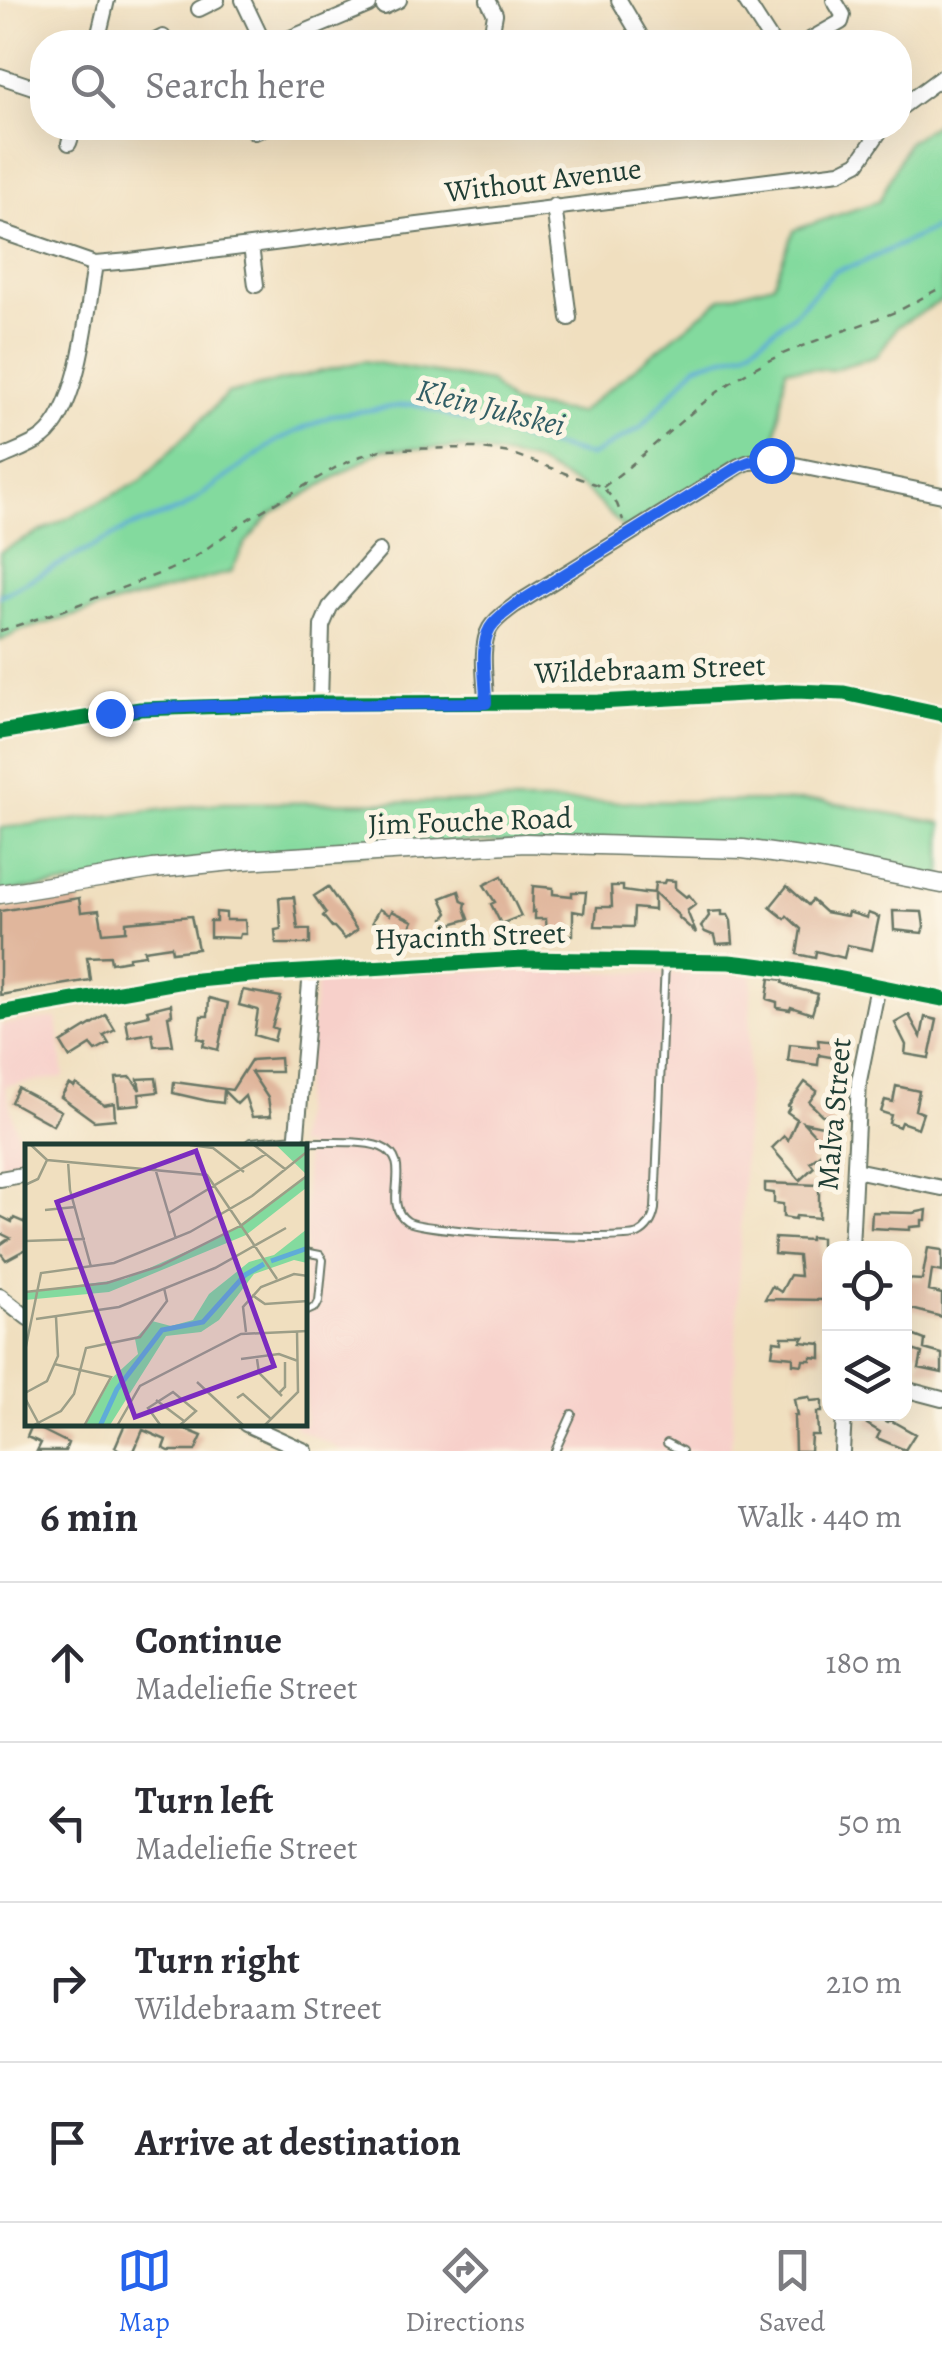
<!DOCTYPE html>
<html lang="en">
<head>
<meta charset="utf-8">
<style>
  body { margin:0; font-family:Alegreya,serif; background:#f2f2f3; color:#2b2b33 }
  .controls { position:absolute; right:30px; bottom:30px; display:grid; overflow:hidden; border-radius:20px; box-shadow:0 10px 40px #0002 }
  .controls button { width:90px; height:90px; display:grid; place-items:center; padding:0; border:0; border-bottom:2px solid #e1e1e2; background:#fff; color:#2b2b33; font:50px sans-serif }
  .stop { position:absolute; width:30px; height:30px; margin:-22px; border:8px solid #2563eb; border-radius:50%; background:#fff }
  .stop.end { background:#2563eb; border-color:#fff; box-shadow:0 2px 10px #0008 }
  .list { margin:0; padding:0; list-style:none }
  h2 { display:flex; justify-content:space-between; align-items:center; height:130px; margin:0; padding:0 40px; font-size:42px }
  h2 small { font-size:32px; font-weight:400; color:#7c7c81 }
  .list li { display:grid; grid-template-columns:65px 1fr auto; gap:30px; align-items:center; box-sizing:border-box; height:160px; padding:0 40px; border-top:2px solid #e1e1e2 }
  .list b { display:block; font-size:38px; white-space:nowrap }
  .list p { margin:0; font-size:32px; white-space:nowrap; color:#7c7c81 }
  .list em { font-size:32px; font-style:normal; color:#7c7c81 }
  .icon { flex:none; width:55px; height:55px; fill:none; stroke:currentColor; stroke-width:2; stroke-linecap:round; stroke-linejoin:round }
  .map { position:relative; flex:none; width:942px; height:1451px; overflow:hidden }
  .search { position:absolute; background:#fff; box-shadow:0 10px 40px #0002; left:30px; right:30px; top:30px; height:110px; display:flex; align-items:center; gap:25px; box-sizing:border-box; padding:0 35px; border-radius:40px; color:#7c7c81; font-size:38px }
  .sheet { height:770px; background:#fff }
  nav { display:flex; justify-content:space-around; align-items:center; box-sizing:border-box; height:140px; border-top:2px solid #e1e1e2; background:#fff; font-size:28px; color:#7c7c81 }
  nav a { display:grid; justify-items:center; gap:5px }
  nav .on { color:#2563eb }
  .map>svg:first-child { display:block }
  .built { fill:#f7d0ca }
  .green { fill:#83da9e; stroke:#518c69; stroke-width:2.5 }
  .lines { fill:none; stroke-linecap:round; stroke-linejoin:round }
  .stream { stroke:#5facd8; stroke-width:4 }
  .building { fill:#e0b69c }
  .service-casing { stroke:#687665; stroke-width:10 }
  .minor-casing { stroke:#687665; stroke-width:18 }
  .tertiary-casing { stroke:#687665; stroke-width:21 }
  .path { stroke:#687665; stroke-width:2.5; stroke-dasharray:8 8; stroke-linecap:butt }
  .service { stroke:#fff; stroke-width:6 }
  .minor { stroke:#fff; stroke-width:14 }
  .tertiary { stroke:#fff; stroke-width:18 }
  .cycleway-casing { stroke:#fcf5e5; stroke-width:21 }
  .cycleway { stroke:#00873e; stroke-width:15 }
  .route { stroke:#2563eb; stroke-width:12 }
  .labels { text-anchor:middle; stroke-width:10; stroke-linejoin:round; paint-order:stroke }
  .street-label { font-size:30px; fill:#1f3d34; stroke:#fcf5e5 }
  .water-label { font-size:32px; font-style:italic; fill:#325e65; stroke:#fcf5e5 }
  .inset-river { fill:none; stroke:#5facd8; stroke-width:5 }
  .inset-road { fill:none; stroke:#9c9e87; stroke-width:2.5 }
  .view { fill:#7b2cbf; fill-opacity:0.15; stroke:#7b2cbf; stroke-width:5 }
  .inset-edge { fill:none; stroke:#1f3d34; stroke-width:5 }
</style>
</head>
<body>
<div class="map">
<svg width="942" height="1451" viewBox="0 0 942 1451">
  <rect width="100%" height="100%" fill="#fcf5e5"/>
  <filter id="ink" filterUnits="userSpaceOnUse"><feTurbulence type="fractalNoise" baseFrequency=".01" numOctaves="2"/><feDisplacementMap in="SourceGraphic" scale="20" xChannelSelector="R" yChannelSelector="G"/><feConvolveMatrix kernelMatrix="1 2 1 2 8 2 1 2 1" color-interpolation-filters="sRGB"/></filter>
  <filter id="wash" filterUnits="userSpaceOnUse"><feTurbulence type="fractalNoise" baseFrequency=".0048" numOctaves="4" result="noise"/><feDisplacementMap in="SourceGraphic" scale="40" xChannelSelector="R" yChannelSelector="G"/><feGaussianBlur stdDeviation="2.25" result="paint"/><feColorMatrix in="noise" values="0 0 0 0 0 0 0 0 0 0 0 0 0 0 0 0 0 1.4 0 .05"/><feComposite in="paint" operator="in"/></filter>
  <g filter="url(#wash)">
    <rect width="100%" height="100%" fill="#f0dfbf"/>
    <path class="built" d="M515,970L752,975L731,1451H344L298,1429L294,1424H305V1146H296L317,978L417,972Z
      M57,1018L64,1077L5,1086L24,1160L0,1164V1025Z"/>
    <path class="green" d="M942,119V300L897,327L877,356L832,370L786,368L772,464L756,463L628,533L587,491L532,461L459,448L384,449L270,515L245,544L231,572L22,630L0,641V552L141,481L227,394L364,361L490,382L511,404L579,413L722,298L773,284L794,230L879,201L908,142Z
      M822,801L942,823V882L770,852L466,842L0,892V828L220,803Z"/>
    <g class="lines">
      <path class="stream" d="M0,596L128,528L182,509L278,440L333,415L414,404L520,438L591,456L640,428L697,365L746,351L793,315L835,271L859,264L942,225"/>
    </g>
    <g id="blocks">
      <path class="building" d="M502,876L521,916L501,924L491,904L495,902L484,885Z
        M665,880L675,881V888L686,897L689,895L696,904L687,911L696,933L678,917L679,916L654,892L655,883H664Z
        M533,886L553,888V894L572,896V892H586L584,913L573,911V935L547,934L546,919H535V911L532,912Z
        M611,886H623V891L644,894V892L654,893V910L634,908L633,927L595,926L597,907H612Z
        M787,886L808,905L812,900L825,912L847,916L848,912L867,918L868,913L879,917L872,950L847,945L844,958L816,951L815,958L797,954L801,929L787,916L785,919L770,907Z
        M328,887L357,930L345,939L334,927H332L323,916L326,913L314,896Z
        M459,891L462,901L466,903L465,908L469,919L451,924L444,918L448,913L441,898Z
        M294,897L298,929H310V944H276L275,930L281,929L279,898Z
        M79,898L81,912L99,910L103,933L126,931V922L191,916L198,949L172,952L171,946L144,950L145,955L129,957V960L111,963L110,956L87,957L90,980L0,995V911Z
        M379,909L390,915L392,911L413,921L404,939L372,922Z
        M722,911V915H728L731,921L733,943L717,944L715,936L705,932L701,927L709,916L708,912Z
        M893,911L922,912L924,926L922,933L894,930Z
        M216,912L226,913V920H245L246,934H240L239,938L210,937V921H216Z
        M770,978L783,980V983L794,988L818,994L812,1014L791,1007L790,1010L777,1008V1002L767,999Z
        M243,990L281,997L272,1027L277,1029L274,1041L254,1035L258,1010L239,1005Z
        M209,998L228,1003L218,1050L203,1046L205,1040L198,1038L201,1016H208Z
        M171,1004L172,1015L168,1016L173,1045L154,1046L152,1033L129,1037L126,1020L149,1015L147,1010Z
        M106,1015L115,1030L104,1036L109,1044L96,1051L91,1045L70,1058L61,1043Z
        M909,1015L921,1037L925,1017L937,1020L929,1058L905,1054L906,1045L895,1023Z
        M818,1040L837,1042L836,1058L819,1055V1053L818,1065L788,1061L790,1044L819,1047Z
        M280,1058L281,1072H251L268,1098L271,1116L252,1117L245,1096L237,1104L224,1091L223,1103L208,1101L173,1093L174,1082L232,1090L251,1060Z
        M131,1077L140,1090L138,1079L156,1078L158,1092L139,1094L140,1104L119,1106L116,1078Z
        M805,1082L817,1091L809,1102L822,1115H832V1128L803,1122L827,1148L810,1162L814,1167L800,1180L772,1148L784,1136L788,1140L797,1119L787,1112L790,1107L788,1106Z
        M69,1084L74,1087L76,1084L104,1105L114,1103L115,1119L94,1121L61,1097Z
        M896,1086L919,1091L915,1110L923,1113L918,1128L901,1122L899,1127L889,1123L891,1115L881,1112L885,1100L893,1102Z
        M18,1088L61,1111L53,1125L11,1102Z
        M765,1183L819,1185V1218L796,1216L795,1219L783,1217V1204L774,1203V1193L765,1192Z
        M927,1210L926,1220H922V1226L910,1227V1230L871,1228L872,1212L913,1213Z
        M0,1216L12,1222L14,1218L28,1224V1248L6,1260L0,1252V1245L10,1238L0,1233Z
        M810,1237L821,1238V1288H824L823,1300L765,1299L772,1286L781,1292L790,1275L800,1276L798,1256L774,1254L775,1238L810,1240Z
        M928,1248L942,1250V1272L932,1270L929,1291L942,1294V1317L904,1307V1279L922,1280Z
        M912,1335L925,1340L924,1349L942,1354V1373L919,1368L922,1353L909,1349Z
        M782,1337H804L801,1342L821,1344V1358L811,1357V1360H803L802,1365L793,1364V1357L772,1355L774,1341L782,1342Z
        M809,1397L810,1401L822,1400V1412H817L818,1435H811L810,1451H795L794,1416H797L794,1399Z
        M872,1414L888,1422L890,1420L915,1434L905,1450L877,1438L880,1432L867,1424Z
        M125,1424H179L178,1426L202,1436L195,1451H169L163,1448L166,1440L143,1430L134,1451H121L115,1447Z
        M32,1425L68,1443L65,1451H37L41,1443L27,1437Z"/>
    </g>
  </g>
  <g filter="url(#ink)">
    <use href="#blocks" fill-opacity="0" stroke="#687665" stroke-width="2.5"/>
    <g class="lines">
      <g class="service-casing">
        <path id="service" d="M296,1142C320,1143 359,1139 381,1147C416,1161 380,1203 407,1221C422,1232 620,1242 638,1234C648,1229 653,1220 655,1209L665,962
          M305,1252L320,1255L323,1260L319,1301L316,1307L305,1312
          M667,1443L682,1451
          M555,1451L572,1414"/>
      </g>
      <g class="minor-casing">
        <path id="minor" d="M243,0L263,42
          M488,0L495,14L490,42
          M619,0L644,42
          M745,0L772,42
          M384,7L399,0
          M199,9L217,0
          M97,42L107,0
          M153,42L163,37
          M281,42L369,5
          M806,42L841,22L843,15L834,0
          M0,76L42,90
          M900,108L942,77
          M255,132L264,128
          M69,143L74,128
          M554,206L569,318
          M0,231L95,264L130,261L840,172L858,163L882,128
          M251,246L256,285
          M0,458C13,452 31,446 43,437C80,407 87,311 95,264
          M320,703L322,626L330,607L379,551
          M486,703C486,681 479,647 490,628C496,618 506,612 515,605L739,466L749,462L771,460L942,495
          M0,732L140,709L320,703L599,702L796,691L844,693L942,714
          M0,1013L177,982L251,975L522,959L729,962C801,969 871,985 942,999
          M252,1146L296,1142
          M296,1146L311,971
          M855,1170L942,1188
          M0,1179L28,1174
          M851,1248L859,1081L878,986
          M0,1296L28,1318
          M904,1389L942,1399
          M246,1424L305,1451
          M842,1451L844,1414"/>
      </g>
      <g class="tertiary-casing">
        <path id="tertiary" d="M0,894L153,869L243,860L525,843L743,849L814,859L942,884"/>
      </g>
      <path class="path" d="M603,487C652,451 694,404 746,373C792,345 846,332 895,312C911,305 926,295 942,287
        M0,631L64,610L169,570L196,556L248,519L335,468L361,456L384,449L476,448L510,453L603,487L617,504L623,520"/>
      <use href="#service" class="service"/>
      <use href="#minor" class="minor"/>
      <use href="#tertiary" class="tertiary"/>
      <g class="cycleway-casing">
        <path id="cycleway" d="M0,732L140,709L320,703L599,702L796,691L844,693L942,714
          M0,1013L177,982L251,975L522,959L729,962C801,969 871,985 942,999"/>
      </g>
      <use href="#cycleway" class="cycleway"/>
    </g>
  </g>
  <g class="lines" filter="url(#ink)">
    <path class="route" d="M110,713L140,709L210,706L486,703C486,681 479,647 490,628C496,618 506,612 515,605L739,466L749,462L771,460"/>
  </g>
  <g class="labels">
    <g class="street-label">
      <text transform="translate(543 180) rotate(-7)" y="10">Without Avenue</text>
      <text transform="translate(650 669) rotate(-2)" y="10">Wildebraam Street</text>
      <text transform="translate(470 821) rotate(-2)" y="10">Jim Fouche Road</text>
      <text transform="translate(470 936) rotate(-2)" y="10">Hyacinth Street</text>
      <text transform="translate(834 1114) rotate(-85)" y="10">Malva Street</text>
    </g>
    <g class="water-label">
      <text transform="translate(491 407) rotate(14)" y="11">Klein Jukskei</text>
    </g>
  </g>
  <g transform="translate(25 1144)">
    <rect width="282" height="282" fill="#f0dfbf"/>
    <path d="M251,1H282V55L281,44L221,91L84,148L0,156V148L100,135L205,88L282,31ZM282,85V119L269,116L229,130L194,176L176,188L141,192L85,281L59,282L87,234L113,210L110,195L127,177L146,182L168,176L184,150L224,118L249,111Z" fill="#83da9e"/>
    <path class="inset-river" d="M246,117L283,104M75,282L92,245L137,186L178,178L220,131L239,120"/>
    <path class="inset-road" d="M6,1L22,16L182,31L252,135M165,1L188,4L219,28M229,1L260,25M43,17L45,46L66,123M130,24L151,95M0,41L13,35L22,16M20,66L50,63M144,69L241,10M0,97L60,95M0,148L82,139L135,122L217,81L283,31M227,151L240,160L283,157M11,175L94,163L190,124L261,84M221,188L218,163L236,143L269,130L283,132M0,207L16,129L89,119L165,88L227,52L283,7M216,215L254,210L273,217M232,215L234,229L257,252M29,220L86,233L59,282M172,238L219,282M0,249L22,237L33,212L31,173M254,249L260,243V218M0,254L15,282M212,254L218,250L246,275M131,256L159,277M7,282L36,267L49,250L61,204L115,193L142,157L139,144M92,282L115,242L216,190L283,187M136,282L123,264L148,248L171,267L154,282M239,282L273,248L272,187"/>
    <path class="view" d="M171,7L249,222L110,273L32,58Z"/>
    <rect width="282" height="282" class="inset-edge"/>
  </g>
</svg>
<div class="controls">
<button><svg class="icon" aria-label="locate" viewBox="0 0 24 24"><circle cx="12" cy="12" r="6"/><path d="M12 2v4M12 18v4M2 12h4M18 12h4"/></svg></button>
<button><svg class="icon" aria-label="layers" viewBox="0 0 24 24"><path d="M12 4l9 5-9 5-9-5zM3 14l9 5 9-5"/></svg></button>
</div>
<div class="stop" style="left:771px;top:460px"></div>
<div class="stop end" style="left:110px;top:713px"></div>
<div class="search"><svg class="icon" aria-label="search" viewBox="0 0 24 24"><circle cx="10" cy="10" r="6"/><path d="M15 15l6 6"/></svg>Search here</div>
</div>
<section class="sheet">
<h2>6 min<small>Walk · 440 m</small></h2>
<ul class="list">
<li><svg class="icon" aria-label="ahead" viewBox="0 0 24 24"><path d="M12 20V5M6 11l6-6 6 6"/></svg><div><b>Continue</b><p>Madeliefie Street</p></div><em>180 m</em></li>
<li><svg class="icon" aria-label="left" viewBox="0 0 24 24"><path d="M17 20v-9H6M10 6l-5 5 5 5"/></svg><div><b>Turn left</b><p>Madeliefie Street</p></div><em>50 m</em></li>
<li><svg class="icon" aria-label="right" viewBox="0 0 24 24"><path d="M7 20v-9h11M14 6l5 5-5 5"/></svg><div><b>Turn right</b><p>Wildebraam Street</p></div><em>210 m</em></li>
<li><svg class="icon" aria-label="arrive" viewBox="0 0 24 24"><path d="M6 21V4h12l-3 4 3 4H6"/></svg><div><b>Arrive at destination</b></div></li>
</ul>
</section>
<nav>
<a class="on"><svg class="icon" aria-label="map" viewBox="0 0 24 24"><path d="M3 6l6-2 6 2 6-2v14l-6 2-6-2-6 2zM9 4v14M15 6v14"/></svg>Map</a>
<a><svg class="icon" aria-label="directions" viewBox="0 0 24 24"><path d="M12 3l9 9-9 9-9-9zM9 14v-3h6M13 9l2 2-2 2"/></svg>Directions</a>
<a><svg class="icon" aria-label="saved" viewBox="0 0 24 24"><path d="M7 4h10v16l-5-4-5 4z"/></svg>Saved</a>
</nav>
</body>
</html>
